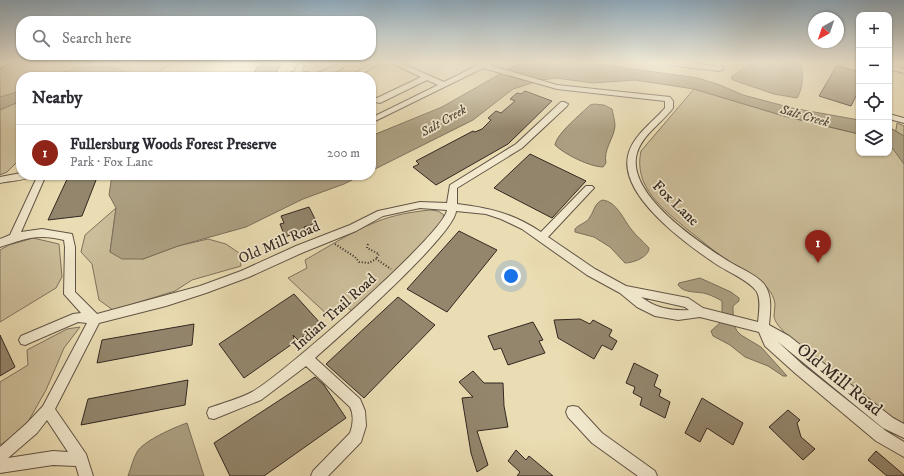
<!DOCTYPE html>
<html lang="en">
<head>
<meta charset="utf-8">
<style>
  body { margin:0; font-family:"IM FELL DW Pica",serif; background:#f2f2f3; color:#2b2b33 }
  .controls { position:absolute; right:12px; top:12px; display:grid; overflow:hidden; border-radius:8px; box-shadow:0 1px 3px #0004 }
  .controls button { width:36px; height:36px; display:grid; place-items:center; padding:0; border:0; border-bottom:1px solid #e1e1e2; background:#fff; color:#2b2b33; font:20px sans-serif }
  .compass { position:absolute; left:808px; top:12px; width:36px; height:36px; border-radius:50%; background:#fff; box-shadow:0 1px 3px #0004; rotate:220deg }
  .you { position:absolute; left:511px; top:276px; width:14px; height:14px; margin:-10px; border:3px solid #fff; border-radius:50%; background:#1a73e8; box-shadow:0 0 0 6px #1a73e833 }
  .badge { display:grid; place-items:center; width:26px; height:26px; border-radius:50%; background:#8f2418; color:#fff; font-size:13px; font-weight:700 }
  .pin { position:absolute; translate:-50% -33px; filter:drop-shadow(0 1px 2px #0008) }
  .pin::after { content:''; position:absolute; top:21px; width:14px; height:12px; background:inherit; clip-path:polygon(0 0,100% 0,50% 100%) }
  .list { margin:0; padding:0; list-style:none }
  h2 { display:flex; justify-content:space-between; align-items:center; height:52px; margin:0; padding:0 16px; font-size:17px }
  h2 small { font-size:13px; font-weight:400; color:#7c7c81 }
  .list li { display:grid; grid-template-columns:26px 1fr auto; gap:12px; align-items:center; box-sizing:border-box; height:56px; padding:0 16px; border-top:1px solid #e1e1e2 }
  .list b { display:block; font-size:15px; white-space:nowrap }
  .list p { margin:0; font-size:13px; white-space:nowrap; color:#7c7c81 }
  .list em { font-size:13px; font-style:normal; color:#7c7c81 }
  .icon { flex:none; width:22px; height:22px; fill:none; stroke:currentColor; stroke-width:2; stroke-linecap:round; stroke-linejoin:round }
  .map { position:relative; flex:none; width:904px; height:476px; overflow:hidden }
  .search { position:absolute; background:#fff; box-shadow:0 1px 3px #0004; left:16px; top:16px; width:360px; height:44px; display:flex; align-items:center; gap:10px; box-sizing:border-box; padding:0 14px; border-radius:16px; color:#7c7c81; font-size:15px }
  .panel { position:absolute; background:#fff; box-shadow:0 1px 3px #0004; left:16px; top:72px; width:360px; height:108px; border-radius:16px }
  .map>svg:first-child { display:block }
  .green { fill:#ccbe9a; stroke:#80725e }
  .water { fill:#ac9f81; stroke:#7c6f5b }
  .building { fill:#93866d; stroke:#332721 }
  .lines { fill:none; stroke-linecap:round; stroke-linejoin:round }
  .minor-casing { stroke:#615446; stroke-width:2 }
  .highway-casing { stroke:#332721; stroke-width:2 }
  .path { stroke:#332721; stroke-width:2; stroke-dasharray:1 2; stroke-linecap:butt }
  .minor { fill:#f2e9ce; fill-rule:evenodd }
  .highway { fill:#ebddb3; fill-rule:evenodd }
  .labels { text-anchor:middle; stroke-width:3.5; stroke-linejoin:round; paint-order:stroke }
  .far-water-label { font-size:13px; font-style:italic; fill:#574b3e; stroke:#f2e9ce }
  .street-label { font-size:15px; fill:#332721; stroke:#f2e9ce }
  .near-street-label { font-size:18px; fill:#332721; stroke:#f2e9ce }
</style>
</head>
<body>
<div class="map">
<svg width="904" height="476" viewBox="0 0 904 476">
  <rect width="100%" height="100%" fill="#ebddb3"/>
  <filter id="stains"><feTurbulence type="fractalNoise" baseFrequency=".005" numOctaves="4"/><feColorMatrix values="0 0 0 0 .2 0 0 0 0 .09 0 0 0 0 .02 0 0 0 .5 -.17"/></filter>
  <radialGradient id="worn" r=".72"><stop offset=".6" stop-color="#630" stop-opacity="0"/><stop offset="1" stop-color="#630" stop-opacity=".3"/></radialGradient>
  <path class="green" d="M0,63H176L166,67L153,77L136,75L131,77H21V158L7,172L0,175Z
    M694,89L784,116L859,134V153H889V146L893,148L897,123L904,126V426L847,385L784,332C780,327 775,323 774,316C774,312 775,308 775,304C774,296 769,289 763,283C753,273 736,266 724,258C712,250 700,239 688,230C663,209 633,187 641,151Z
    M116,208L110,252L143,259L178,246L208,239L226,244L239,253L241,266L192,280L175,291L113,310L99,300L92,264L81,252L85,235Z
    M430,210L438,211L444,215L442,224L353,312L347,307L332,319L288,278L307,268L305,260C328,247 351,232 376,222C393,215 411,212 430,210Z
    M33,238L59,244L62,277L56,288L0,322V250L9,245Z
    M80,327L64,348L46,390L24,429L0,445V382L28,365L27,350L67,329Z"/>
  <path class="water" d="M523,63H590L698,78L720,85L743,95L792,108L859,120V134L784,116L694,89L635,80L593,83L556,78L541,80L513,89L473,120L371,171V136L442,107L514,66Z
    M751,63H800C804,74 803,88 797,98L774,94L733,80L731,77Z
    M98,67L116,68L139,77H49L76,68Z
    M21,91V101L0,110V97Z
    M594,104L604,105L612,109C613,114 615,121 615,126C614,138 603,150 606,163L603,167C590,167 564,154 555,145C557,133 581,114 590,105Z
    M889,127L904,136V164L893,149L889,146Z
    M112,175H362L344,184L303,199L246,227L178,246L143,259H122L110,252L116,208L109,195Z
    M603,200C617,202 623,219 631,229C636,236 643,241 649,248C649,257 633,263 625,263L610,247L594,237L575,232V229C579,224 587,223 590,217C594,211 595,202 603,200Z
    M700,278L731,292L739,298V301L733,306V310L734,325L737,331L741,335L761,347L787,376H783L768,366L745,357L730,345L713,336L711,331L722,321V301C717,298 713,296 707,294C699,291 684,294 678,285L679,283Z
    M187,423L204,476H128C131,468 133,459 137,452C143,441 175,427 187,423Z"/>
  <path class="building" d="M260,63H282L273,77H251Z
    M837,65L859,72V90L851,106L819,96Z
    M525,91L552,101L508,144L436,185L413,167L419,164L416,161L473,131L475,132L482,129L491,120L488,118L496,111L501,113L515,101L510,99L517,93L521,94Z
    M530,154L586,181L552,218L494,188Z
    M69,175H98L82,216L48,220Z
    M309,207L317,223L304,227L305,230L285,237L280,224L284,223L281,216Z
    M459,231L497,250L447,312L407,289Z
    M294,294L321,324L298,340L293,335L295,342L244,378L219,344Z
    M398,297L435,325L364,398L326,364Z
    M580,319L590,324L593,320L612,330L609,336L617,341L612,350L602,345L594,359L558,338L554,320Z
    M533,322L543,340L539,341L545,353L508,365L501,348L494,350L488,336Z
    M194,324L192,345L97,363L102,340Z
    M0,335L15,367L0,376Z
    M634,363L658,375L654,386L661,390L659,396L670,402L665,418L640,405L642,398L633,393L635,387L626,383Z
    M473,371L484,383H503L504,406L508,427L477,431L488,465L477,472L471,453L462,398L473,397L459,382Z
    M315,377L324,385L346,418L264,476H230L214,443Z
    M188,380L185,405L81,425L88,399Z
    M702,398L743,423L733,445L707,428L700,442L685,433Z
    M788,410L800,420L797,423L801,437L815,449L803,460L769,427Z
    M516,450L526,460L529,456L553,476H517L520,472L508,461Z
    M876,451L904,475V476H887L868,460Z"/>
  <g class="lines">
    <g class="minor-casing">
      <path id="minor" d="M298,63H305L302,71L315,74L342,63H351L332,74L320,77L299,75L282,77L287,74L295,71Z
        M371,63H379L358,77H349Z
        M391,63H401L444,82L482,63H491L489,65L557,85L670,97L673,101V108C662,123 643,134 637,153C625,194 699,242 728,261C739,268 756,274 764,284C773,296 770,312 769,325L789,336L893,418L904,424V438L883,428L777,341L803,365L886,431L904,442V457L876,441L795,373L765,346L759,332L700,317L678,320L655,316L637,307L620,293L587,275L522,229L501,219L486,214L456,211C455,234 338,338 315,358L360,399L365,411L366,426L361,442L328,476H311L313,471L350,433C353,425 354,415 350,407L306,366L261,400L214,419L209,418L207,413L209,408C223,403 239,399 252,392C280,377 445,233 447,210L420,208L383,216L356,231L304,252L249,277L206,293L166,306L99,323L55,409L86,454L93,476H79L76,466L53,465L0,473V447L27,423L43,406L87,323L78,322L25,345L21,344L19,340L21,336L73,314L81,313L64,294L65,247L64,240C37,233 24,239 0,247V239L10,235L38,175H46L21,232L42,229L72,234L75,247V292L97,314L200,286L241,271L296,246L350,225L378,211L420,202L447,203L450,185L516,144L561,102H564L568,104L567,106L522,148L457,188V204C489,208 513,213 541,232L586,186H592L594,188L592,190L548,237L595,269L626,286L688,298L703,308L758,322C759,313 761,300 757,292C751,282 729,272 719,266C689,246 615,194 629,152C635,134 653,122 665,108V101L557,89L483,68L371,123V118L438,85L427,80L380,103L371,101V96L377,98L421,77ZM641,297L685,307L689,310C670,311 656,308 641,297ZM47,420L68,452L53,451L8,458L37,433Z
        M666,63H689L715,66L714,63H721L723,69L719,71L669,65Z
        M889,65L904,69V73L889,69Z
        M889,114L904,118V123L889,119Z
        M21,173V175H34C30,180 8,181 0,183V177Z
        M573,406L578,407L602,433L655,471L657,476H638L592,443L568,417L566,412L568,407Z"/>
    </g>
    <g class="highway-casing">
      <path id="highway" d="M0,63H9L0,69Z"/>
    </g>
    <path class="path" d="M335,244L355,257L359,262L369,263L376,259L391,269
      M368,244L367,248L379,254L376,259"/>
    <use href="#minor" class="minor"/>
    <use href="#highway" class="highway"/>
  </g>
  <linearGradient id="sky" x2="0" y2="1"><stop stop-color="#90acbf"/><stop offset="0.48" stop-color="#f6f0dd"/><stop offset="1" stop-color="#f6f0dd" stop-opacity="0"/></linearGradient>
  <rect width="904" height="130" fill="url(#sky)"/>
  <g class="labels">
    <g class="far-water-label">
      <text transform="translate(805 115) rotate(16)" y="5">Salt Creek</text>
      <text transform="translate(443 120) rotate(-30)" y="5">Salt Creek</text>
    </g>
    <g class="street-label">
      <text transform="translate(676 203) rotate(44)" y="5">Fox Lane</text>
      <text transform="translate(279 242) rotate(-23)" y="5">Old Mill Road</text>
      <text transform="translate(334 312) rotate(-42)" y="5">Indian Trail Road</text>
    </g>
    <g class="near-street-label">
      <text transform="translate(840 379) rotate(39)" y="6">Old Mill Road</text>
    </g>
  </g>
  <rect width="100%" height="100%" filter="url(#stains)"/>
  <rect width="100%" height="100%" fill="url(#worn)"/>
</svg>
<div class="controls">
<button>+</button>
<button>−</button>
<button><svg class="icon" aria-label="locate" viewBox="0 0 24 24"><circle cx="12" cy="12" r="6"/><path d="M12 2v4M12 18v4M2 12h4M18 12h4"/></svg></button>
<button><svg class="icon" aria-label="layers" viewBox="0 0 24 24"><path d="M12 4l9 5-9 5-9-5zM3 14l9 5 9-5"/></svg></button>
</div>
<svg class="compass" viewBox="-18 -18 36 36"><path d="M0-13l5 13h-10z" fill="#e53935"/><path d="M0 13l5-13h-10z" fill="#7c7c81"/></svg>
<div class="you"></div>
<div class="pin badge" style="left:818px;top:263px">1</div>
<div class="search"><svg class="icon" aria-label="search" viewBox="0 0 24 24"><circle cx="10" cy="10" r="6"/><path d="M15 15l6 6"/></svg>Search here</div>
<section class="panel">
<h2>Nearby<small></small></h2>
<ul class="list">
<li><span class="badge">1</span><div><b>Fullersburg Woods Forest Preserve</b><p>Park · Fox Lane</p></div><em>200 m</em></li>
</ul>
</section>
</div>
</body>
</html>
